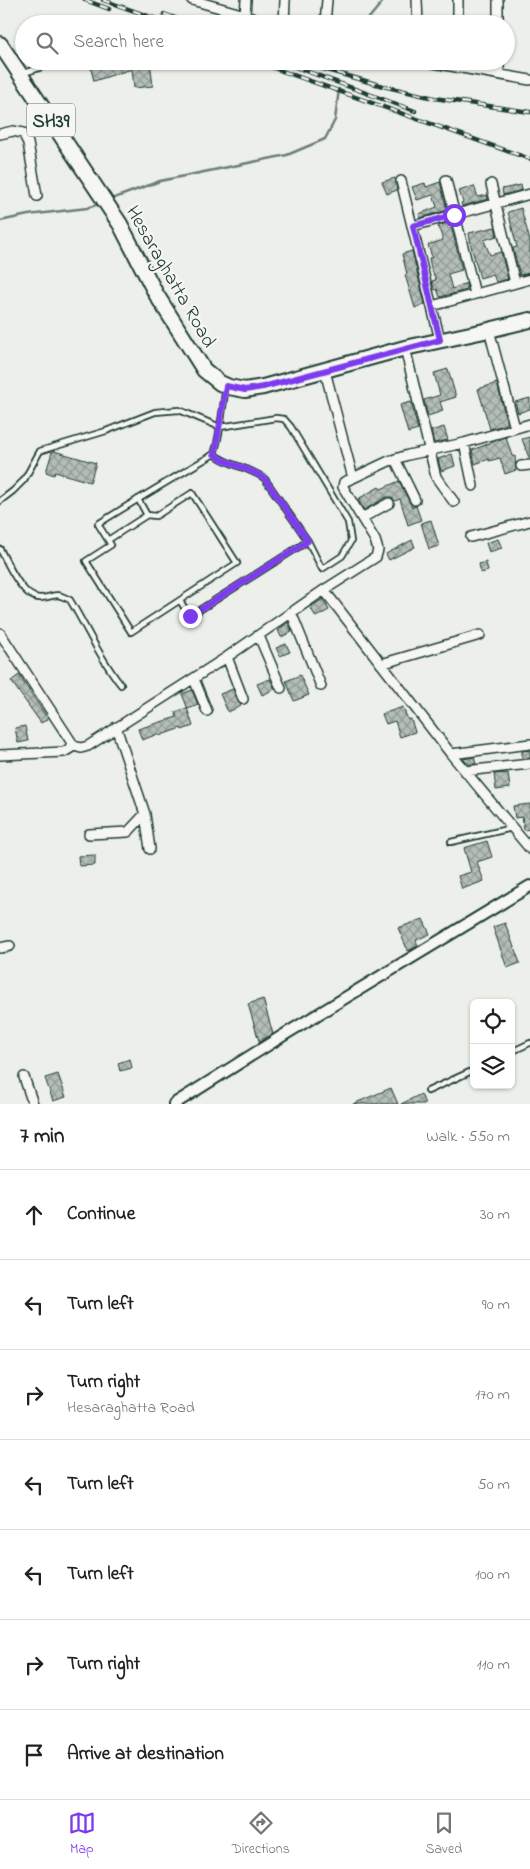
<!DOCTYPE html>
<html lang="en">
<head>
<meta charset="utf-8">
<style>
  body { margin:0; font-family:"Indie Flower",sans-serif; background:#f6f6f6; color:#222 }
  .controls { position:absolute; right:15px; bottom:15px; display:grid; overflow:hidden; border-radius:8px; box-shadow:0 1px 4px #0004 }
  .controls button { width:45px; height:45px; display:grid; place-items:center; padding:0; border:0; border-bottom:1px solid #e0e0e0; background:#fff; color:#222; font:25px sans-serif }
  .stop { position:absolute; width:15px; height:15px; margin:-11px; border:4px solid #7c3aed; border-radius:50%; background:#fff }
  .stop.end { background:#7c3aed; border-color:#fff; box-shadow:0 1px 5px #0008 }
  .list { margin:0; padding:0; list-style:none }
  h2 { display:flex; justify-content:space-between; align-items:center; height:65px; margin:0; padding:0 20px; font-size:21px }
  h2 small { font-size:16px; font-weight:400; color:#767676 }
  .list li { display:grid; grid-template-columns:32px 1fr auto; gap:15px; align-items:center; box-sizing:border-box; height:90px; padding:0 20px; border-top:1px solid #e0e0e0 }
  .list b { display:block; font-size:19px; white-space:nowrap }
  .list p { margin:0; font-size:16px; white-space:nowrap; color:#767676 }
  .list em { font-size:16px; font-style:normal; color:#767676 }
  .icon { flex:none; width:28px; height:28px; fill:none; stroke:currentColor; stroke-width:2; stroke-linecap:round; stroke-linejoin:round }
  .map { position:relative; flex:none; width:530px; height:1104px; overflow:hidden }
  .search { position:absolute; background:#fff; box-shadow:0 1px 4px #0004; left:15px; right:15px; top:15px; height:55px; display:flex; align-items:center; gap:12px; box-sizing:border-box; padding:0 18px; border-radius:28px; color:#767676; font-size:19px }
  .sheet { height:695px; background:#fff }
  nav { display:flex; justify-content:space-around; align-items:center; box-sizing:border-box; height:70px; border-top:1px solid #e0e0e0; background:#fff; font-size:14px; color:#767676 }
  nav a { display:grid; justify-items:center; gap:2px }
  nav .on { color:#7c3aed }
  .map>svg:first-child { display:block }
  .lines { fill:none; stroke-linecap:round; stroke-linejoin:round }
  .stream { stroke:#6c7e77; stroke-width:2.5 }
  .building { fill:url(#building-cross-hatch); stroke:#1f3d34 }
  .service-casing { stroke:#1f3d34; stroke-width:8 }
  .minor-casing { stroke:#1f3d34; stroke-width:12 }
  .tertiary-casing { stroke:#1f3d34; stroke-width:14 }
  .primary-casing { stroke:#1f3d34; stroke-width:18 }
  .service { stroke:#f6f6f2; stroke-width:4.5 }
  .minor { stroke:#f6f6f2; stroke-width:9 }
  .tertiary { stroke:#f6f6f2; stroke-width:10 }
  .primary { stroke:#f6f6f2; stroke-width:14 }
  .rail-casing { stroke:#1f3d34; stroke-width:4.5 }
  .rail { stroke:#f6f6f2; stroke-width:2.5; stroke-dasharray:8; stroke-linecap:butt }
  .route { stroke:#7c3aed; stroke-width:6 }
  .labels { text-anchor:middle; stroke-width:4.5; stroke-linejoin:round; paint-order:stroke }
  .shield { fill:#f6f6f2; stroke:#60746d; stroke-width:1 }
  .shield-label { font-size:19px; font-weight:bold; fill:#1f3d34 }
  .street-label { font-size:20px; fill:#1f3d34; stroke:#f6f6f2 }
</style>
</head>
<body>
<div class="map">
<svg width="530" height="1104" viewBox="0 0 530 1104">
  <defs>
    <pattern id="building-cross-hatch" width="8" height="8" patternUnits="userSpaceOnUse" patternTransform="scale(1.25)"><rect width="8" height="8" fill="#b4bdb8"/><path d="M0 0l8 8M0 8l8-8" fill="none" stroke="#929b96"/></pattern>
  </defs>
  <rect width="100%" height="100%" fill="#edefea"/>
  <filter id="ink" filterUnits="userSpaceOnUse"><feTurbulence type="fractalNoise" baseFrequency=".02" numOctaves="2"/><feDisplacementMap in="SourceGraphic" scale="10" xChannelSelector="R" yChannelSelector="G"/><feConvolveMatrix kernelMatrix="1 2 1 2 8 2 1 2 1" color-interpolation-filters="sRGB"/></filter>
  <g filter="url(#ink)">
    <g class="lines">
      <path class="stream" d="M364,24L384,0
        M341,68L342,61
        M109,200L160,181L287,155L325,139L335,120L339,89
        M0,221L28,215L87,208L102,203"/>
    </g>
    <path class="building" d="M89,61H150L153,86L134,88L132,69L94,81Z
      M395,178L397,190L387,194L382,182Z
      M440,182L447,210L420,218L419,214L437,207L433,195L417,200L412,187L425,183L426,187Z
      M521,185L522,190L503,195L502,189Z
      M474,186L478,197L487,195L488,199L462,206L461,203L463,202L459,191Z
      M521,208L530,241V273L520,275L513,248L517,247L508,212Z
      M450,222L462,270L448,274L452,289L466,283L467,290L440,297L437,289L434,290L432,281L436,280L431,269L429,258L432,257L428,245L443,240L438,226Z
      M495,227L497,236L484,240L490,255L501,252L508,279L496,282L493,274L480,278L471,246L469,233Z
      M412,251L425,304L415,308L405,275L407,274L402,254Z
      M448,369L456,397L440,402L443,411L428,416L424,400L440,395L434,373Z
      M497,383L507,424L490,429L478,389Z
      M530,398V409L518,413L515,402Z
      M411,402L418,430L408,433L400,405Z
      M444,427L448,440L434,443L431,431Z
      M506,437L512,456H515L516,470L505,474L500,458L489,461V459L475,464L472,450Z
      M530,437V458H529L522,439Z
      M54,451L96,463L90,482L55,472L54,475L46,472L52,452Z
      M452,454L455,466L441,471L438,459Z
      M399,481L412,507L416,506L421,520L408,525L400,499L395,501L392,497H386L364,510L358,499L379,487L381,489Z
      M431,520L439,546L429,549L421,523Z
      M498,539L502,548L489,552L486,543Z
      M412,540L415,547L389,560L386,554Z
      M486,562L488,571L481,573L479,564Z
      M323,599L329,610L316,617L310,607Z
      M288,622L292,632L281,637L278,630Z
      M286,644L290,652L280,656L276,648Z
      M19,675L48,719L41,723L11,681Z
      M300,675L309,695L294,701L286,681Z
      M270,679L275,689L262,695L257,684Z
      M233,689L241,706L228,712L220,694Z
      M192,690L198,705L188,709L182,694Z
      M403,707L408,720L411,719L415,732L400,737L395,721L386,724L382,714Z
      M187,708L193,726L182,730L181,728L159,736L158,734L142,740L138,729L177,717L175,712Z
      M25,726L28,741L18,743L15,728Z
      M530,750V758L522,759V751Z
      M474,757L476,764H468L463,759Z
      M508,773L510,788L496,790L494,774Z
      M530,804V829L524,830L522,817L515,818L513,806Z
      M487,841L492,857L477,862L484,881L462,889L458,876L471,872L464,848Z
      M95,855V865L79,866L78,856Z
      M423,919L430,934L416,940L418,946L408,951L398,928Z
      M505,923L520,963L507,968L493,927Z
      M263,999L273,1034L259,1041L248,1004Z
      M130,1059L132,1068L120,1071L118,1063Z
      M58,1074L66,1097L53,1101L45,1078Z
      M391,1088L398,1104H353Z
      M421,1094L425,1104H401Z"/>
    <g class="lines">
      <g class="service-casing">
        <path id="service" d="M21,74L60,61
          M138,499L147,515L156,516L192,493L237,563L131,632L86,561L111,545L98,524C136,500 175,477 214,454
          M0,501L13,491L24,480L40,451L106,431L155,412L179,410L220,427L276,418L284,419L291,427L348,522L351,541L342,556L322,569L308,541L265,479C250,467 229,466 214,454C221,434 222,409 226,387
          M108,540L147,515
          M0,549C7,562 23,600 41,598C56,597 53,591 70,600C87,628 100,659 121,685
          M180,601L190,616L308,541
          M451,842L512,828
          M511,1052L530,1043
          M428,1091L474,1070"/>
      </g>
      <g class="minor-casing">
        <path id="minor" d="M192,0L245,15L265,24
          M417,0L418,24
          M458,0V24
          M498,0V24
          M245,15L246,0
          M284,24L285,0
          M325,24L327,0
          M422,61L530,80
          M499,61V74
          M0,134L13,131L23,133L28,143L37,196
          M446,180L475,294
          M401,181L440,340
          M491,184L515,283
          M413,226L530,194
          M432,306L530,279
          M489,330L515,428
          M405,348L436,477L454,502
          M464,443L473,486
          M395,459L415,500
          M521,466L530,465
          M353,478L389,461L408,455L464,443L530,424
          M362,518L389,503
          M471,537L530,521
          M324,590L451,754L530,849
          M291,612L321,686
          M0,633L74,746L81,748L88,746L227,657L324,590L376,557L378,550L375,540L343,487L344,482L353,478L325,371
          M259,636L281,688
          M227,657L243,699
          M381,664L480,635
          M194,679L207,711
          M116,727L145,814L150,849
          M451,754L530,744
          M0,755L64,752L74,746
          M465,771L530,764
          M89,834L128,832L145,814
          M0,948L10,946
          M24,1077L33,1104"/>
      </g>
      <g class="tertiary-casing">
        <path id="tertiary" d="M174,1104L287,1033L530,886"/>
      </g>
      <g class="primary-casing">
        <path id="primary" d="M0,44L120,224L156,294L204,370L220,383L229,387L245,390L263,387L405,348L489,330L530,320"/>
      </g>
      <use href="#service" class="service"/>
      <use href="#minor" class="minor"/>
      <use href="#tertiary" class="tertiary"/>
      <use href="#primary" class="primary"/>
      <g class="rail-casing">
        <path id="rail" d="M85,0L109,9
          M103,0L171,24
          M164,14L191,24
          M254,61L530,159
          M279,61L415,111
          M306,64L383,86L434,98L530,112"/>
      </g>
      <use href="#rail" class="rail"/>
    </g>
  </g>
  <g class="lines" filter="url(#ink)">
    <path class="route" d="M190,616L308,541L265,479C250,467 229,466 214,454L216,447L226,386L245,390L263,387L440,340L413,226L454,215"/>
  </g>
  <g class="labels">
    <rect class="shield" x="27" y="103.5" width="48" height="33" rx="4"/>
    <g class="shield-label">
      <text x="51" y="127">SH39</text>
    </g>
    <g class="street-label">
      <text transform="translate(172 276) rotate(60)" y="7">Hesaraghatta Road</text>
    </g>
  </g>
</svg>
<div class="controls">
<button><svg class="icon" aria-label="locate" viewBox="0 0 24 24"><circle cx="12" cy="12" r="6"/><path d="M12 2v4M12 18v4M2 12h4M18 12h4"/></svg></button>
<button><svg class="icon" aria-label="layers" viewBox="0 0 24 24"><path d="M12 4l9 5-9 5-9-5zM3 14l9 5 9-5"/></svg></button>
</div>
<div class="stop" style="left:454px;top:215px"></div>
<div class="stop end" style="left:190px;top:616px"></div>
<div class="search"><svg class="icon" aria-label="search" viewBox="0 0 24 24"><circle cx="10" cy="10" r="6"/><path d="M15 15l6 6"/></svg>Search here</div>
</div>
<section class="sheet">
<h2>7 min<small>Walk · 550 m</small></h2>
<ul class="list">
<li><svg class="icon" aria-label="ahead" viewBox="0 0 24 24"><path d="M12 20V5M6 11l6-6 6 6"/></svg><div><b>Continue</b></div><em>30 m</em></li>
<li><svg class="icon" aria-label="left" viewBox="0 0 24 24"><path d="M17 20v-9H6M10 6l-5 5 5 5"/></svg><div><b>Turn left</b></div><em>90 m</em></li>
<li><svg class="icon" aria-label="right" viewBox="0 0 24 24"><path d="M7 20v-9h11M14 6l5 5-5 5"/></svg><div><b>Turn right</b><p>Hesaraghatta Road</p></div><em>170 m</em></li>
<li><svg class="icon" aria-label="left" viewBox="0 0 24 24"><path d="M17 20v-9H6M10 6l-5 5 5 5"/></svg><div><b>Turn left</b></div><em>50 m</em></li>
<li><svg class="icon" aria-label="left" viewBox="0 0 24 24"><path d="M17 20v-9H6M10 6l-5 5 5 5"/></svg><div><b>Turn left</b></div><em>100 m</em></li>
<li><svg class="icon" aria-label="right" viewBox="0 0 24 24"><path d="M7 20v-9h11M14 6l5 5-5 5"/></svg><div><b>Turn right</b></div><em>110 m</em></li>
<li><svg class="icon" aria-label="arrive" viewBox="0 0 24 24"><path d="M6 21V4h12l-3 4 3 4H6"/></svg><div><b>Arrive at destination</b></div></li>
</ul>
</section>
<nav>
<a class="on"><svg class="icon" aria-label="map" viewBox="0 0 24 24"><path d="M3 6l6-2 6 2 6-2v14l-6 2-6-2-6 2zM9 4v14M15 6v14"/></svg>Map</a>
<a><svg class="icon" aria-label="directions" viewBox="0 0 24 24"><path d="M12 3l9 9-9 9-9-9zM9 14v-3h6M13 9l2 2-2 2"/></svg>Directions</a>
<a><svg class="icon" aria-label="saved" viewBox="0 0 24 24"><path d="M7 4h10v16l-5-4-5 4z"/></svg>Saved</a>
</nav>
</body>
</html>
